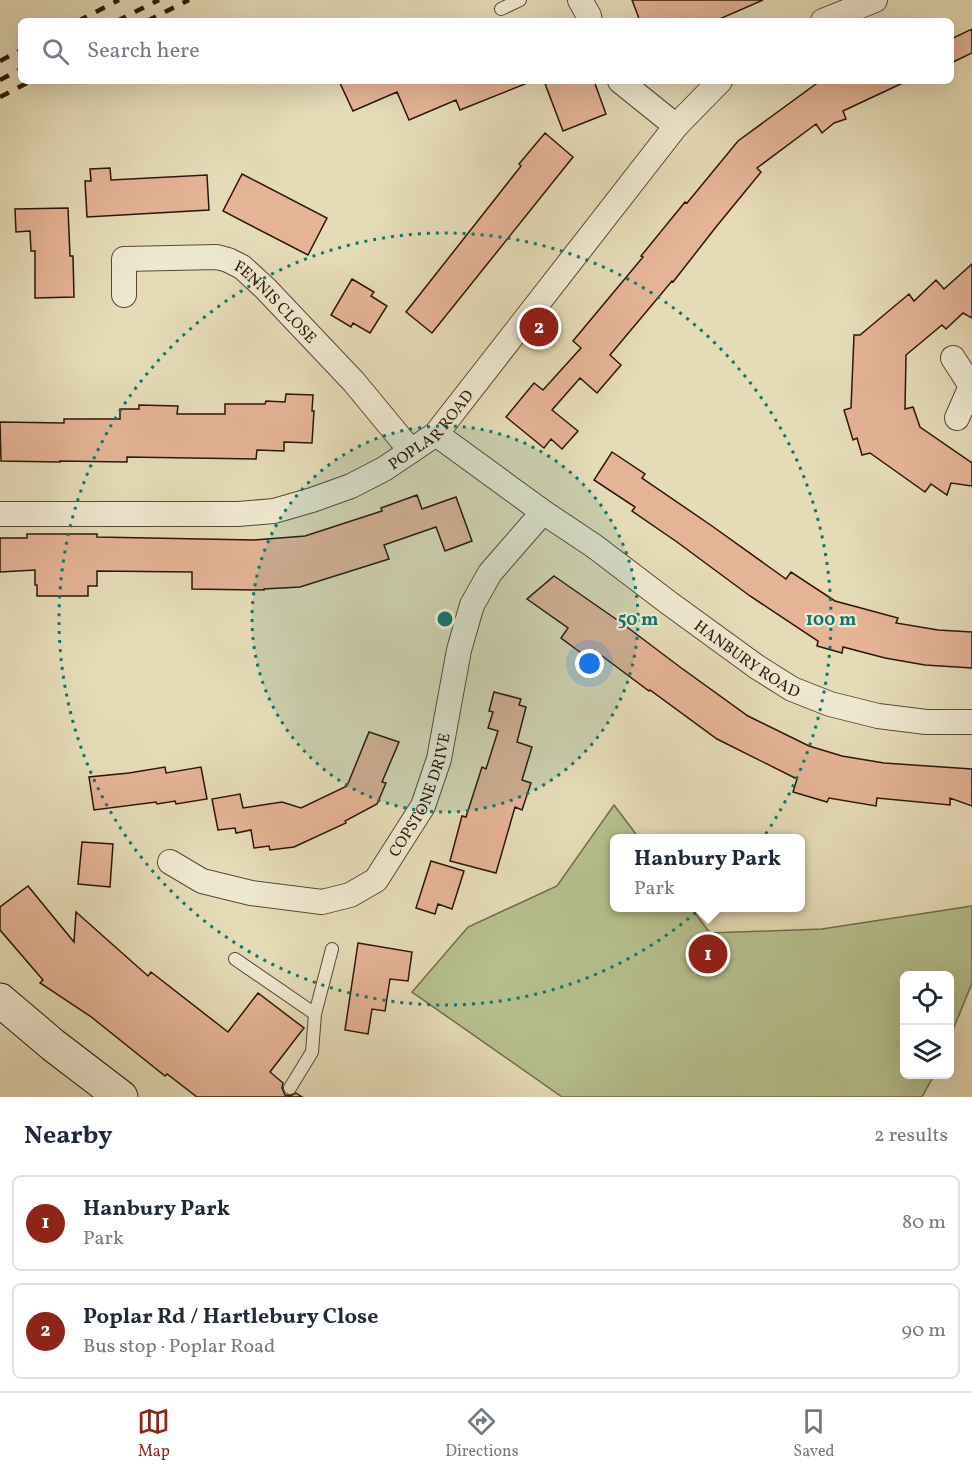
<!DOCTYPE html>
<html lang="en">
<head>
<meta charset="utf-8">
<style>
  body { margin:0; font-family:Vollkorn,serif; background:#f6f6f7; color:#1f2937 }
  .controls { position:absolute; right:18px; bottom:18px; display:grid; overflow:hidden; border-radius:9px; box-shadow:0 6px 24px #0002 }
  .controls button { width:54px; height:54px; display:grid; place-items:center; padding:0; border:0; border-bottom:2px solid #e0e1e3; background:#fff; color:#1f2937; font:30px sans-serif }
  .you { position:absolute; left:590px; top:664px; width:21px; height:21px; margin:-15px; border:4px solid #fff; border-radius:50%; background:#1a73e8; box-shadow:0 0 0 9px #1a73e833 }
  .badge { display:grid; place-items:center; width:39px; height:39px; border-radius:50%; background:#8f2418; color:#fff; font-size:20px; font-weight:700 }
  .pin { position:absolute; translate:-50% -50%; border:3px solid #fff; box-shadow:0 2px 6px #0006 }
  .popup { position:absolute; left:610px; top:834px; width:195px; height:78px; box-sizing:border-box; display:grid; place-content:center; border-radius:9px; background:#fff; filter:drop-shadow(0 2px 4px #0005); font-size:20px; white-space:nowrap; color:#747a83 }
  .popup b { font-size:22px; color:#1f2937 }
  .popup::after { content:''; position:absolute; left:50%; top:100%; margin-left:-12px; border:12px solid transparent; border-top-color:#fff }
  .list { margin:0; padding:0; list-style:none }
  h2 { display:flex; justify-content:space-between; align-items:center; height:78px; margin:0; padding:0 24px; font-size:26px }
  h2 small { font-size:20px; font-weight:400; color:#747a83 }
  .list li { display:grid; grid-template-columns:39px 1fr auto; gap:18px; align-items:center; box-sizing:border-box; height:96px; margin:0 12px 12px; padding:0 12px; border:2px solid #e0e1e3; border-radius:9px }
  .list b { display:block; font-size:22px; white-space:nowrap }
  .list p { margin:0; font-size:20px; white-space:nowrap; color:#747a83 }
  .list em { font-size:20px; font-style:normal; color:#747a83 }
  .icon { flex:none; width:33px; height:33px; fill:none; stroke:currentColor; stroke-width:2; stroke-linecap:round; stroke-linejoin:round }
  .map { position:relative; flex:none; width:972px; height:1097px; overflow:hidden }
  .search { position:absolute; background:#fff; box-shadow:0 6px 24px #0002; left:18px; right:18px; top:18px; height:66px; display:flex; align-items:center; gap:15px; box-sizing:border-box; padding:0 21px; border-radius:9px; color:#747a83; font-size:22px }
  .sheet { height:294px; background:#fff }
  nav { display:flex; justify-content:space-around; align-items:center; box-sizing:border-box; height:84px; border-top:2px solid #e0e1e3; background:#fff; font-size:16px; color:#747a83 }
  nav a { display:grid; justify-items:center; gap:3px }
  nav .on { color:#8f2418 }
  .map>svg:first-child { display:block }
  .green { fill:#b6c08e; stroke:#726a4c; stroke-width:1.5 }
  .building { fill:#e5b396; stroke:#2d150a; stroke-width:1.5 }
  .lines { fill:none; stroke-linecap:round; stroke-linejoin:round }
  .service-casing { stroke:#5b4635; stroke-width:14 }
  .minor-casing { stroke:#5b4635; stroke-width:26 }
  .secondary-casing { stroke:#2d150a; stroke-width:35 }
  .service { stroke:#eee8d0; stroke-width:12 }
  .minor { stroke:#eee8d0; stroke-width:24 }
  .secondary { stroke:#eee8d0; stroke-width:33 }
  .rail { stroke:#2d150a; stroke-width:4.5; stroke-dasharray:10 10; stroke-linecap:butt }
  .ring { fill:none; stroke:#0f766e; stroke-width:3; stroke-dasharray:3 6 }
  .labels { text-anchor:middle; stroke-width:4.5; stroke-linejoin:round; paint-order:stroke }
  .street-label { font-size:16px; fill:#2d150a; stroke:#eee8d0 }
  .centre { fill:#0f766e; stroke:#eee8d0; stroke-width:3 }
  .ring-label { font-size:18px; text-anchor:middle; font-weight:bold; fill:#0f766e; stroke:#eee8d0; stroke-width:4.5; stroke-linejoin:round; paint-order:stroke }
</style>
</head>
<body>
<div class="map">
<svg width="972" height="1097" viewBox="0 0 972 1097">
  <rect width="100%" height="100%" fill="#e5dbb7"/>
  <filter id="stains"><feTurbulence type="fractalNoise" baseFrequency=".00333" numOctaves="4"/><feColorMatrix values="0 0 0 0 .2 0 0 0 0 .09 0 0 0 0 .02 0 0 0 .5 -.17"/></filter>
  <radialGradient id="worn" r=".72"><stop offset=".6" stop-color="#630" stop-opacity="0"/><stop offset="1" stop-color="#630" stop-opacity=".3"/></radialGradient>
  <path class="green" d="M614,805L639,838H615V908H691L710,933L822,929L972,906V983L950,1037V976H904V1074L934,1075L922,1097H562L412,992L468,927L557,886Z"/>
  <path class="building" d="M632,0H763L715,21H640Z
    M972,29V53L951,63V39Z
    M339,81H530V82L460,110L456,100L409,120L397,92L353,111Z
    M544,81H594L606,114L563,131Z
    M820,81H907L843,111L846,119L834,123L822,133L816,124L757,168L761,172L716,227L673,282L672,281L610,355L621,365L597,393L580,378L552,410L578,431L562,449L551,439L544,448L506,417L534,383L543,390L581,348L573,341L643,257L641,256L685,202L687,203L738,141Z
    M545,133L573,157L432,333L406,312L521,166L519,164Z
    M110,168L111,180L207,175L209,210L87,217L85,181H91L90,169Z
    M242,174L327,218L308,255L223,211Z
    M68,208L70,256H73L74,297L35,298V251H31L30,231L16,232L15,209Z
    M972,264V318L963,313L946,329L942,325L906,355L905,409L913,407L920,427L972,463V486L951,483L947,495L931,484L925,492L870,453L862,455L857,438L853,440L844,410L851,408L854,335H860L909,294L914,301L936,280L944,289Z
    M352,279L374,292L371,296L387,306L370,333L353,323L351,327L331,315Z
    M286,394L313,395L312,411H314L312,443L284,442V451L257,450L256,459L127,457V462L60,461V462L1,461L0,422L64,423V419H120V409H139V405L178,406L177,414H225V404H265L266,401L285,402Z
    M612,452L645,474L642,478L712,526L786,579L791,572L835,601L898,618L896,623L938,630L972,632V668L925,665L885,658L843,647L842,653L817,646L818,641L750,596L677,542L632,511L635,507L594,480Z
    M417,495L422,509L456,497L472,541L445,551L436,527L384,545L389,559L300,587L264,589V590L192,589V572L97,571V586H88V596H37V585H35V570L0,572V538H27V534H97V537L254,540L305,536L382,511L381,508Z
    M554,576L623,624L680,667L748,716L809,746L842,756L884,763L972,769V806L950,798V805L877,798L876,806L829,798L827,802L793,792L797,779L717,739L650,690L649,691L594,650L588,658L561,638L568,628L527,599Z
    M494,692L521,699L519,705L526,707L517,742L532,747L522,780L531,783L522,810L515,807L496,873L450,861L462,816L466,817L482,767L486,769L498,731L488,728L493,712L489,711Z
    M369,732L399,742L382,782L386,783L377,804L345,821L346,823L294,847L270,850L269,846L254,848L251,830L236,833L235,828L218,830L212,799L240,794L243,808L282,802L301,808L347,786Z
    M165,767L166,773L201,767L207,799L176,804L175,801L157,804L156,802L94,810L89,777L129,773Z
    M82,842L113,844L110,887L78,884Z
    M431,861L464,871L452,909L438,904L435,914L416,908Z
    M28,886L74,942L76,912L148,976L151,972L228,1032L258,993L304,1028L270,1072L283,1083L282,1088L285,1095L290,1096L296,1093L302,1097H197L167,1074L165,1076L90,1016L40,983L43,980L0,930V907Z
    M358,943L412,952L408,981L390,979L385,1011L372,1009L368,1034L345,1030Z"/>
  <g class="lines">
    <g class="service-casing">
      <path id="service" d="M501,9L520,0
        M235,959L315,1014L332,949
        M290,1088L312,1052L315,1014"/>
    </g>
    <g class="minor-casing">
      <g id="minor">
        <path d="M580,0L589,16L590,21"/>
        <path d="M823,21L875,0"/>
        <path d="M620,81L676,126"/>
        <path id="s1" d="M124,295V259L217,257L228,260L242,267L265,288L354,382L411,451"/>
        <path d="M953,358L971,386L957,418"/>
        <path id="s2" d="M436,434L543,512L594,546L669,603L757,667L792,689L830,704L878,716L926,722H972"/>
        <path id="s3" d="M0,514H238L274,511L312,500L351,486L384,469L436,434L676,126L720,81"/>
        <path id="s4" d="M170,862L202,881L251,893L322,902L350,895L376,880L423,806L439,759L459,650L472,605L490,573L543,512"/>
      </g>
    </g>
    <g class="secondary-casing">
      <path id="secondary" d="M0,1000L53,1045L121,1097"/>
    </g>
    <use href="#service" class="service"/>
    <use href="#minor" class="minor"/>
    <use href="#secondary" class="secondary"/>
    <path class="rail" d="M78,21L119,0
      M117,21L159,0
      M147,21L189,0
      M0,61L21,50
      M0,80L21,69
      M0,97L31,81"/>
  </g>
  <circle cx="445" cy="619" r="193" fill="#0f766e" fill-opacity=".12"/>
  <g class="ring">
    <circle cx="445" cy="619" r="193"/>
    <circle cx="445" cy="619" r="386"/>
  </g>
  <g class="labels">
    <g class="street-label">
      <text dy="6" stroke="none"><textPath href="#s1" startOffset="204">FENNIS CLOSE</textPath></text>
      <text dy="6" stroke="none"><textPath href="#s3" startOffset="454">POPLAR ROAD</textPath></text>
      <text dy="6" stroke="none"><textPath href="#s2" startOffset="384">HANBURY ROAD</textPath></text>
      <text dy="6" stroke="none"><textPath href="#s4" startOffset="315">COPSTONE DRIVE</textPath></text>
    </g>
  </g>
  <circle cx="445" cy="619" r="9" class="centre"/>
  <g class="ring-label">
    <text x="638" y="625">50 m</text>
    <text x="831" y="625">100 m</text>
  </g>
  <rect width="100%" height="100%" filter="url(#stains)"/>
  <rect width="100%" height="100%" fill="url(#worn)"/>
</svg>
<div class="controls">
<button><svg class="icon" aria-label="locate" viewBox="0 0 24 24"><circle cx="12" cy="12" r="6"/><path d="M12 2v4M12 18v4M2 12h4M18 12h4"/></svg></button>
<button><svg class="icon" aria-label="layers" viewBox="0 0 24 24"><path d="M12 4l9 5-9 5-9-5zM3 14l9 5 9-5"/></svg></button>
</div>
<div class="you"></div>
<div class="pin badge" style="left:708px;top:954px">1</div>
<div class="popup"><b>Hanbury Park</b>Park</div>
<div class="pin badge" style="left:539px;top:327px">2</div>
<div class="search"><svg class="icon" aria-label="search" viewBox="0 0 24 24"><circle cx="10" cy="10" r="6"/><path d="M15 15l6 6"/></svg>Search here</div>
</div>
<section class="sheet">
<h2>Nearby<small>2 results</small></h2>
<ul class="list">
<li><span class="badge">1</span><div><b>Hanbury Park</b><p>Park</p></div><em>80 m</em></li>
<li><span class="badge">2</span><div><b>Poplar Rd / Hartlebury Close</b><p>Bus stop · Poplar Road</p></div><em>90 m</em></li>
</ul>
</section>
<nav>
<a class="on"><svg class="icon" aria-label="map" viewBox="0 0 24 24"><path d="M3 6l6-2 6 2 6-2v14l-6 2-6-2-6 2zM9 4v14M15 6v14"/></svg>Map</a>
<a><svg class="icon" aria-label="directions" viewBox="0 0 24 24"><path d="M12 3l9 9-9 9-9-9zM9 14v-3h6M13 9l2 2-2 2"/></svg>Directions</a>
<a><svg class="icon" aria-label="saved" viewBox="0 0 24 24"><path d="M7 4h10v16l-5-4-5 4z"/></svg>Saved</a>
</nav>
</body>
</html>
